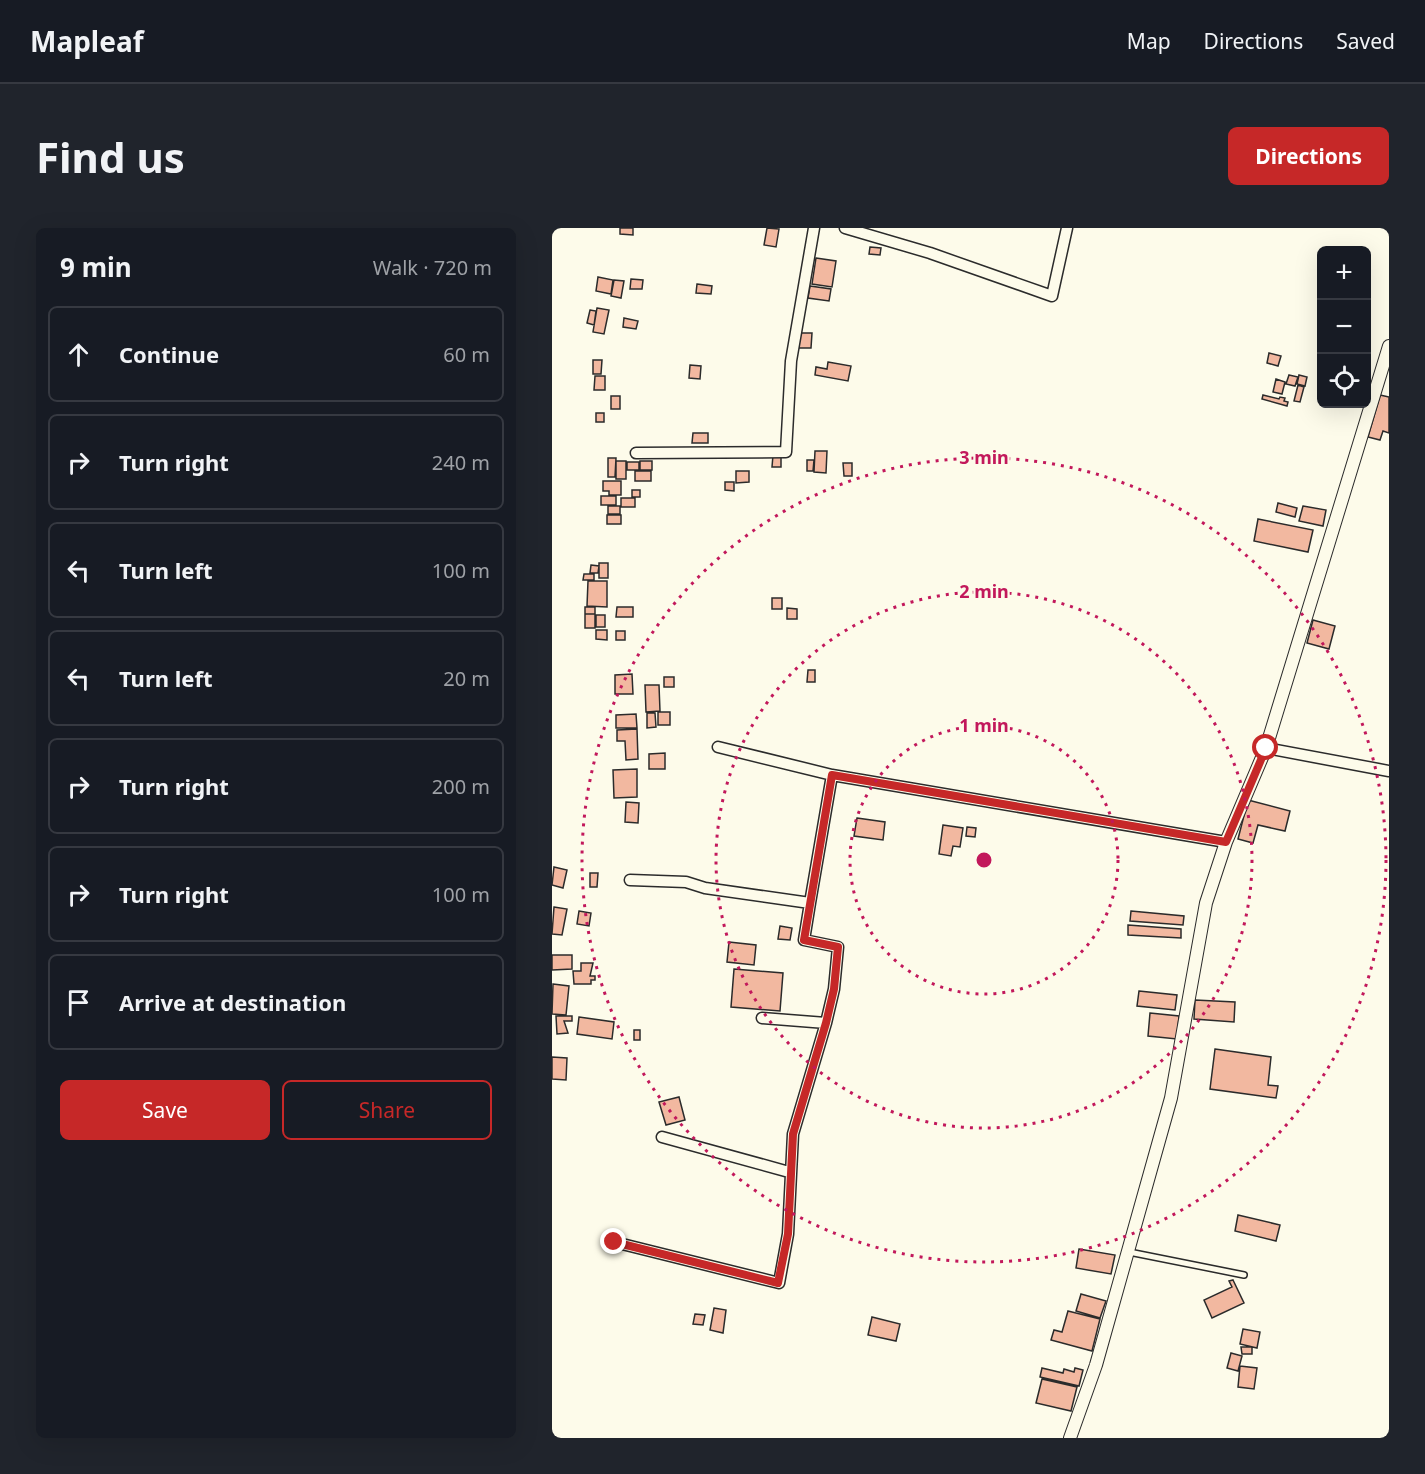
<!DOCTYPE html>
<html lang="en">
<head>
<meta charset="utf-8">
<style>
  body { margin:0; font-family:"Noto Sans",sans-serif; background:#20242c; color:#f1f3f6 }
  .controls { position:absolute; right:18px; top:18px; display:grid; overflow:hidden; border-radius:9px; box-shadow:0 6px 24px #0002 }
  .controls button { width:54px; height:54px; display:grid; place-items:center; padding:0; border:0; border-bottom:2px solid #363941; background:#171b24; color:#f1f3f6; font:30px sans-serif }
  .stop { position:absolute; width:18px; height:18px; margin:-14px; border:4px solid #c62828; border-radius:50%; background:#fff }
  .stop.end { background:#c62828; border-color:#fff; box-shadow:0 2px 6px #0008 }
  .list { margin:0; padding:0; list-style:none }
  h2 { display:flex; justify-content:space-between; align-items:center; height:78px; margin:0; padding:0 24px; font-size:26px }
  h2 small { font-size:20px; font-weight:400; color:#9ea1a6 }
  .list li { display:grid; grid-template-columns:39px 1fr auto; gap:18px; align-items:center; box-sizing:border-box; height:96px; margin:0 12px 12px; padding:0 12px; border:2px solid #363941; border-radius:9px }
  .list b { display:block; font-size:22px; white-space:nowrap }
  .list em { font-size:20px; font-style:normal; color:#9ea1a6 }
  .actions { display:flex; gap:12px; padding:18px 24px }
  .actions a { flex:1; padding:14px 0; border:2px solid #c62828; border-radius:9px; text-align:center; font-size:21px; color:#c62828 }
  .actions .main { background:#c62828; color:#fff }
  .icon { flex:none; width:33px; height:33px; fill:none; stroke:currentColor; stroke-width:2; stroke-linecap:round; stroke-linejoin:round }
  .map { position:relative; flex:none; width:837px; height:1210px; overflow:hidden; border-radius:9px }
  header { display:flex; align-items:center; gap:36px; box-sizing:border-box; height:84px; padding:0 30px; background:#171b24; border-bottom:2px solid #363941 }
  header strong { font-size:28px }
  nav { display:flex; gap:33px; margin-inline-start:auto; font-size:21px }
  .intro { display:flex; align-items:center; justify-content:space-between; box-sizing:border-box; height:144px; padding:0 36px }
  h1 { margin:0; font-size:42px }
  .button { padding:15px 27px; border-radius:9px; background:#c62828; color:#fff; font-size:21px; font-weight:700 }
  main { display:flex; gap:36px; padding:0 36px }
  aside { flex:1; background:#171b24; border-radius:9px; box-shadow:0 6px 24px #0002 }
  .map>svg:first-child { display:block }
  .building { fill:#f2b8a0; stroke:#2b2b2b; stroke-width:1.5 }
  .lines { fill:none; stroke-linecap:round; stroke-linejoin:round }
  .service-casing { stroke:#2b2b2b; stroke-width:8 }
  .minor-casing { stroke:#2b2b2b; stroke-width:13 }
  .tertiary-casing { stroke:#2b2b2b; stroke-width:14 }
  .service { stroke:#fdfbea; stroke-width:5 }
  .minor { stroke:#fdfbea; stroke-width:10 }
  .tertiary { stroke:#fdfbea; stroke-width:12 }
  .route { stroke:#c62828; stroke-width:8 }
  .ring { fill:none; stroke:#c2185b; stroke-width:3; stroke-dasharray:3 6 }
  .centre { fill:#c2185b; stroke:#fdfbea; stroke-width:3 }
  .ring-label { font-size:18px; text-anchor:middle; font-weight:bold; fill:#c2185b; stroke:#fdfbea; stroke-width:4.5; stroke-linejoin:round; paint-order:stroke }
</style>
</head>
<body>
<header>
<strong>Mapleaf</strong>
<nav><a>Map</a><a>Directions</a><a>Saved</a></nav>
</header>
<div class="intro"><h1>Find us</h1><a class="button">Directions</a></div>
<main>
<aside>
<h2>9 min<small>Walk · 720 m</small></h2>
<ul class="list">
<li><svg class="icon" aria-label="ahead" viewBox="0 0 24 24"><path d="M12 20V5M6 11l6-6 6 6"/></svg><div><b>Continue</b></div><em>60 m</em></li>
<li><svg class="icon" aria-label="right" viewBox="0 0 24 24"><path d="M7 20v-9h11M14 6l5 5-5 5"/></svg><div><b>Turn right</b></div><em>240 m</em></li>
<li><svg class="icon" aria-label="left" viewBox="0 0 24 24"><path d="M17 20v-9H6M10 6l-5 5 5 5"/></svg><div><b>Turn left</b></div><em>100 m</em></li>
<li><svg class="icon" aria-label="left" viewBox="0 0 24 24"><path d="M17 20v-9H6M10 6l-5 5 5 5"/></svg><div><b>Turn left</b></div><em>20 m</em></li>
<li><svg class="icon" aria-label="right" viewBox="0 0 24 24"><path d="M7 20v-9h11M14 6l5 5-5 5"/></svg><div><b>Turn right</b></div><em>200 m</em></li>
<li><svg class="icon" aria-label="right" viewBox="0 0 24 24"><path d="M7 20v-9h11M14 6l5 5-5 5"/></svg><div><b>Turn right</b></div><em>100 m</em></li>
<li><svg class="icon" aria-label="arrive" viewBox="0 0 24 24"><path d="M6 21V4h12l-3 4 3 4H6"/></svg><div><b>Arrive at destination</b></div></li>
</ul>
<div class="actions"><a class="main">Save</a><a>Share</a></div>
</aside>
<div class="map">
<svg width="837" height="1210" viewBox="0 0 837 1210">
  <rect width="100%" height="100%" fill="#fdfbea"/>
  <path class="building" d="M68,0H81V7L68,6Z
    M215,0L227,1L224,19L212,17Z
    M318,19L329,20L328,27L317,26Z
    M264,30L284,33L280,59L260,56Z
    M46,49L61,52L59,66L44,63Z
    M79,51L91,52L90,61H78Z
    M62,52L72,53L69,70L59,68Z
    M145,56L160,58L159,66L144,65Z
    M258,58L279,61L277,73L256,70Z
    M45,80L57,82L52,106L41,104Z
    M38,82L44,83L42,97L35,95Z
    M72,90L86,93L84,101L71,99Z
    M247,105H260L259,120H246Z
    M717,125L729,128L726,138L715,135Z
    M41,132H50L49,146H41Z
    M276,134L299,138L296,153L263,147L264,139L275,141Z
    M138,137L149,138L148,151L137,150Z
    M737,147L746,149L743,158L734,156Z
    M747,147L755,149L753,158L745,156Z
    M43,148H53V162H42Z
    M724,151L733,154L730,166L721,164Z
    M746,157L752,159L748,174L742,173Z
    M711,167L727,171L728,169L733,170L732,173L736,174L735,178L710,171Z
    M828,167L837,169V205L831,203L828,212L816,209Z
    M59,168H68V181H59Z
    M44,185H52V194H44Z
    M141,205H156V215H140Z
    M263,223H275L274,245L262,244Z
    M221,227H229V239H220Z
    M56,230H64L63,249H56Z
    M255,232H262L261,243H255Z
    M64,233H74V251H64Z
    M88,233H100V242H88Z
    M75,234H87V242H75Z
    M291,235H300V248H292Z
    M83,243H99V253H83Z
    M184,243H197V254L184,255Z
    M51,253H69V267H57V263H51Z
    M173,254H182V263L173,262Z
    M80,262H88V269H80Z
    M49,268H64V277H49Z
    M69,270H83V279H69Z
    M726,275L745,280L743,289L724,284Z
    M56,278H68V286H56Z
    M751,278L774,282L771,298L747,293Z
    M55,287H69V296H55Z
    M706,291L761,302L756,324L702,313Z
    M47,335H56V350H47Z
    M39,337L47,338L46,345H38Z
    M32,346H42V352H31Z
    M36,353H55V379L35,378Z
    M220,370H230V381H220Z
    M33,379H43V386H33Z
    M65,379H81V389H64Z
    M235,380L245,381V391H235Z
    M33,386H43V400H33Z
    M44,387H53V399H44Z
    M761,392L783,398L777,421L755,415Z
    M44,402H55V412L44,411Z
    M64,403H73V412H64Z
    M256,442H263V454H255Z
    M80,446L81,466H63V447Z
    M112,449H122V459H112Z
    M93,457H107L108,483L94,484Z
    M106,484H118V497H106Z
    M95,485H103L104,499L95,500Z
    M84,486L85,500H64V487Z
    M85,501L86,531L74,532L73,513H65V502Z
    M113,525V541H97V526Z
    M85,541V569L62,570L61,542Z
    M696,572L738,583L733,603L706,597L701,615L686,611Z
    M74,574L87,575L86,595L73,594Z
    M305,590L333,594L331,612L302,608Z
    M391,597L411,600L408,619L401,618L399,628L387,626Z
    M415,599L424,600L423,609L414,608Z
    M2,639L15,642L11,660L0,657Z
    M38,645H46L45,659H38Z
    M2,679L15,681L10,707L0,706Z
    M27,683L39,685L37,698L25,696Z
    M579,683L632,688L631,697L578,693Z
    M576,697L629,701V710L576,707Z
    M228,698L240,700L238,712L226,711Z
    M177,714L204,717L202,737L175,734Z
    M0,727H20V741L0,742Z
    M29,735H41L38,748H43V752H39V756H22L21,743H29Z
    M182,741L231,745L228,783L179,779Z
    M1,756L17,758L14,787L0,786Z
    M587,763L625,767L623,782L585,778Z
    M643,772L683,774L682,794L642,791Z
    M598,785L627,788L625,811L596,808Z
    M4,788H20V793H12L16,805L5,806Z
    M27,789L62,794L60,811L25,806Z
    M82,802H88V812H82Z
    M663,821L719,829L716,857L726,858L724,870L658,861Z
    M0,829L15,830L14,852L0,851Z
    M127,869L133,892L114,897L107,874Z
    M686,987L728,997L724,1013L683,1003Z
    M527,1021L563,1027L559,1046L524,1040Z
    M681,1052L692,1075L660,1090L652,1072L680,1059L677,1053Z
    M529,1066L554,1073L548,1090L524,1083Z
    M162,1080L174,1082L171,1105L158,1102Z
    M516,1083L548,1091L540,1123L499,1112L502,1102L510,1104Z
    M143,1086L153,1087L151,1097L141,1096Z
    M320,1089L348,1096L344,1113L316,1107Z
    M691,1101L708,1104L705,1120L688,1116Z
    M689,1119H700V1126H690Z
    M679,1125L690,1128L686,1143L675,1140Z
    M688,1138L705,1140L702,1161L686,1159Z
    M490,1140L511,1145L512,1141L522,1144L523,1140L531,1142L527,1158L488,1149Z
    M490,1151L525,1159L519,1183L484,1175Z"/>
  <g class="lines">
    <g class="service-casing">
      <path id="service" d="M577,1024L692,1047"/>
    </g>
    <g class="minor-casing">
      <path id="minor" d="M293,0L378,25L500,68L515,0
        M84,225L234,224L239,133L262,0
        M166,519L280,547L258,675
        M714,520L837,543
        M280,547L674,614
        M210,790L274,795
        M110,909L237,944
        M62,1014L227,1055L236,1006L241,906L274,795L282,761L286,719L252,712L258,675L153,660L134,654L78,652"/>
    </g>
    <g class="tertiary-casing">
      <path id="tertiary" d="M518,1210L544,1137L619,870L654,675L674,614L714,520L837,118"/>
    </g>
    <use href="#service" class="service"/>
    <use href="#minor" class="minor"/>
    <use href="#tertiary" class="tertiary"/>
  </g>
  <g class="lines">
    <path class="route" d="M62,1014L226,1055L236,1006L241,906L274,795L282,761L286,719L252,712L280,547L674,614L714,520"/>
  </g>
  <g class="ring">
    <circle cx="432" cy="632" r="134"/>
    <circle cx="432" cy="632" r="268"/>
    <circle cx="432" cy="632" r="402"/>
  </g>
  <circle cx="432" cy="632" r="9" class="centre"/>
  <g class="ring-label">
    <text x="432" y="236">3 min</text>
    <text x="432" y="370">2 min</text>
    <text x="432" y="504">1 min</text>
  </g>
</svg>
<div class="controls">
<button>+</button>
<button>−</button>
<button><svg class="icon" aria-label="locate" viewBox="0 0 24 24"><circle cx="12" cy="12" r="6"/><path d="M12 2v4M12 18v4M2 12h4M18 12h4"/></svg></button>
</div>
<div class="stop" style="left:714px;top:520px"></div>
<div class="stop end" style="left:62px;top:1014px"></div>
</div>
</main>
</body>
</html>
